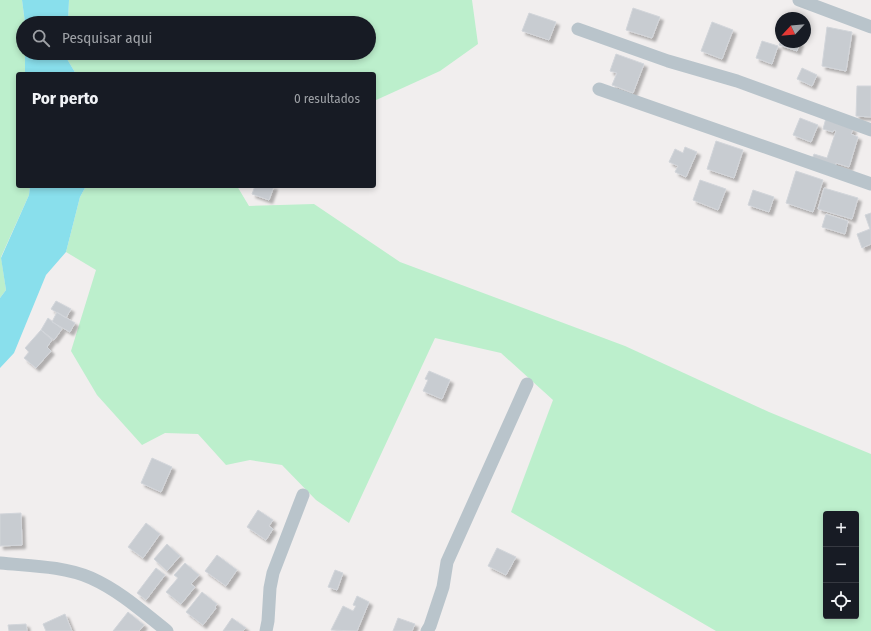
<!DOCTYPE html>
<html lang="pt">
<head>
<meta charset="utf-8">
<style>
  body { margin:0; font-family:"Fira Sans Condensed",sans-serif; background:#242831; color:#f1f3f6 }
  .controls { position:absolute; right:12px; bottom:12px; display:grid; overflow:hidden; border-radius:4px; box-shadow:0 2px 6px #0003 }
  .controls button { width:36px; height:36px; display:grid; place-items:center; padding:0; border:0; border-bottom:1px solid #363941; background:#171b24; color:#f1f3f6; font:20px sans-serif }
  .compass { position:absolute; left:775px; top:12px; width:36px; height:36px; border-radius:50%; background:#171b24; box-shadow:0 2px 6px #0003; rotate:244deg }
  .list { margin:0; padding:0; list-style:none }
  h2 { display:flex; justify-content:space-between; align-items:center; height:52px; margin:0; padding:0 16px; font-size:17px }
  h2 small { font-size:13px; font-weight:400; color:#9ea1a6 }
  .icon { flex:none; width:22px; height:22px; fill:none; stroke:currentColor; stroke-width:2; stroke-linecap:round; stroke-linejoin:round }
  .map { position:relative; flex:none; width:871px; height:631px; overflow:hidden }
  .search { position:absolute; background:#171b24; box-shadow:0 2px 6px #0003; left:16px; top:16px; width:360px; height:44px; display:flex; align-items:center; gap:10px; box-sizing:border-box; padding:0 14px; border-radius:22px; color:#9ea1a6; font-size:15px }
  .panel { position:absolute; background:#171b24; box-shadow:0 2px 6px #0003; left:16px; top:72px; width:360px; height:116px; border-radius:4px }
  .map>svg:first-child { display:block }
  .green { fill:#bcefcc; fill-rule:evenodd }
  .water { fill:#89dfec }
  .building { fill:#c8ccd1; stroke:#d2d5da; filter:url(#shadow) }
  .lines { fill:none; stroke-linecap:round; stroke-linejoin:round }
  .minor { stroke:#b9c4cb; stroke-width:13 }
</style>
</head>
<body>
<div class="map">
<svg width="871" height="631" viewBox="0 0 871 631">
  <defs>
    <filter id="shadow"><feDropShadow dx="3.5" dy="3.5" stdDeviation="1" flood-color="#0004"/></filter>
  </defs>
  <rect width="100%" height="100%" fill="#f1eeee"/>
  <path class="green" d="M0,0H22L25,23H23V53H25V74H18V186H30L29,195L1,257L6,290L0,298Z
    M69,0H472L478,44L440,71L374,101V74H76L67,59L68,53H369V23H68Z
    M86,186H237L249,206L314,204L400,262L625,346L769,412L871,454V631H716L511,512L553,400L501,353L435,338L349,523L316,500L282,465L250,460L226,465L198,434L165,433L142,445L97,395L71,351L96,270L66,252L80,197ZM826,514H856V616H826Z"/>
  <path class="water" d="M22,0H69L68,23H25Z
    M25,53H68L67,59L76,74H25Z
    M30,186H86L80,197L66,252L46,275L14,353L0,368V298L6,290L1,258L29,195Z"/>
  <path class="building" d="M633,8L660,17L652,38L626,30Z
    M529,13L556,22L549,40L522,31Z
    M712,22L733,30L722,59L701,51Z
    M827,27L852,32L846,71L822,66Z
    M781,40V42H800L797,51L779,45Z
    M762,41L778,46L772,64L756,58Z
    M616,54L644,64L633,93L612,85L617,73L610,71Z
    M802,68L817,75L812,86L797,79Z
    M857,86H871V117L856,116Z
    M800,118L818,125L811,142L793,135Z
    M826,118L853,129L851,134L858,137L849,167L836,163L834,170L811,162L814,154L827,158L836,131L834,130L833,132L823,129Z
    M716,141L743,150L734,178L707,169Z
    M685,147L697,152L686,177L675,172L678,166L669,162L675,149L683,153Z
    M796,171L823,180L813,212L786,203Z
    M700,180L726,189L718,210L693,200Z
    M255,186H274L269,200L252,194Z
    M824,188L858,198L852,219L818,209Z
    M753,190L774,197L769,212L748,205Z
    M871,213V244L862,248L857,234L870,229L865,215Z
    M826,214L848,221L845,234L822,227Z
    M56,301L71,309L66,318L51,309Z
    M57,312L75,323L70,332L52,322Z
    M48,318L62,329L54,340L41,330Z
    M41,330L52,340L47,347L51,351L36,368L24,358L29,352L25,348Z
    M429,371L450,380L442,399L423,391L428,380L425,379Z
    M152,458L172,467L161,492L141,483Z
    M258,510L273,520L269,526L273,529L266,540L247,527Z
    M21,513L22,545L0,546V514Z
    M146,523L160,534L143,558L128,547Z
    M167,544L180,556L167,571L154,559Z
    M497,548L516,557L506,575L488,566Z
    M217,555L237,570L226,586L205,571Z
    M185,563L199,575L191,584L195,587L181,604L166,592L178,578L174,575Z
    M156,568L165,575L146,600L137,593Z
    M335,570L343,573L337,590L328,587Z
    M202,592L217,604L215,607L216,608L203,625L186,612Z
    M357,596L369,602L357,631L331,630L343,606L353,611L356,606L353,605Z
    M128,612L144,625L139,631H113Z
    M65,614L72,631H46L43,624Z
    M232,618L246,628L243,631H223Z
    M398,618L415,624L412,631H393Z
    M26,624L27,631H9L8,625Z"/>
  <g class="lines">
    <path class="minor" d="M799,0L871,27
      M578,29L668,61L737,81L871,130
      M599,89L871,184
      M0,563C30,566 63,566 91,578C120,591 143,612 167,631
      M266,631L268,621L270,588L273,573L303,495
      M427,631L430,626L443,587L447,562L527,384"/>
  </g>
</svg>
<div class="controls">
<button>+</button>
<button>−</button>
<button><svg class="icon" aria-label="locate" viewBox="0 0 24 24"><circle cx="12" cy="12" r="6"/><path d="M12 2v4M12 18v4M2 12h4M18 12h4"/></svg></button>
</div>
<svg class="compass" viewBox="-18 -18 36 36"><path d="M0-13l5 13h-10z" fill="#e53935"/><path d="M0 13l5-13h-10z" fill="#9ea1a6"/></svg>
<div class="search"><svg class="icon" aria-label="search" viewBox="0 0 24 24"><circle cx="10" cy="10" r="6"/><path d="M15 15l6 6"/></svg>Pesquisar aqui</div>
<section class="panel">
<h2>Por perto<small>0 resultados</small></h2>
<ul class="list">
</ul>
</section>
</div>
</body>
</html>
